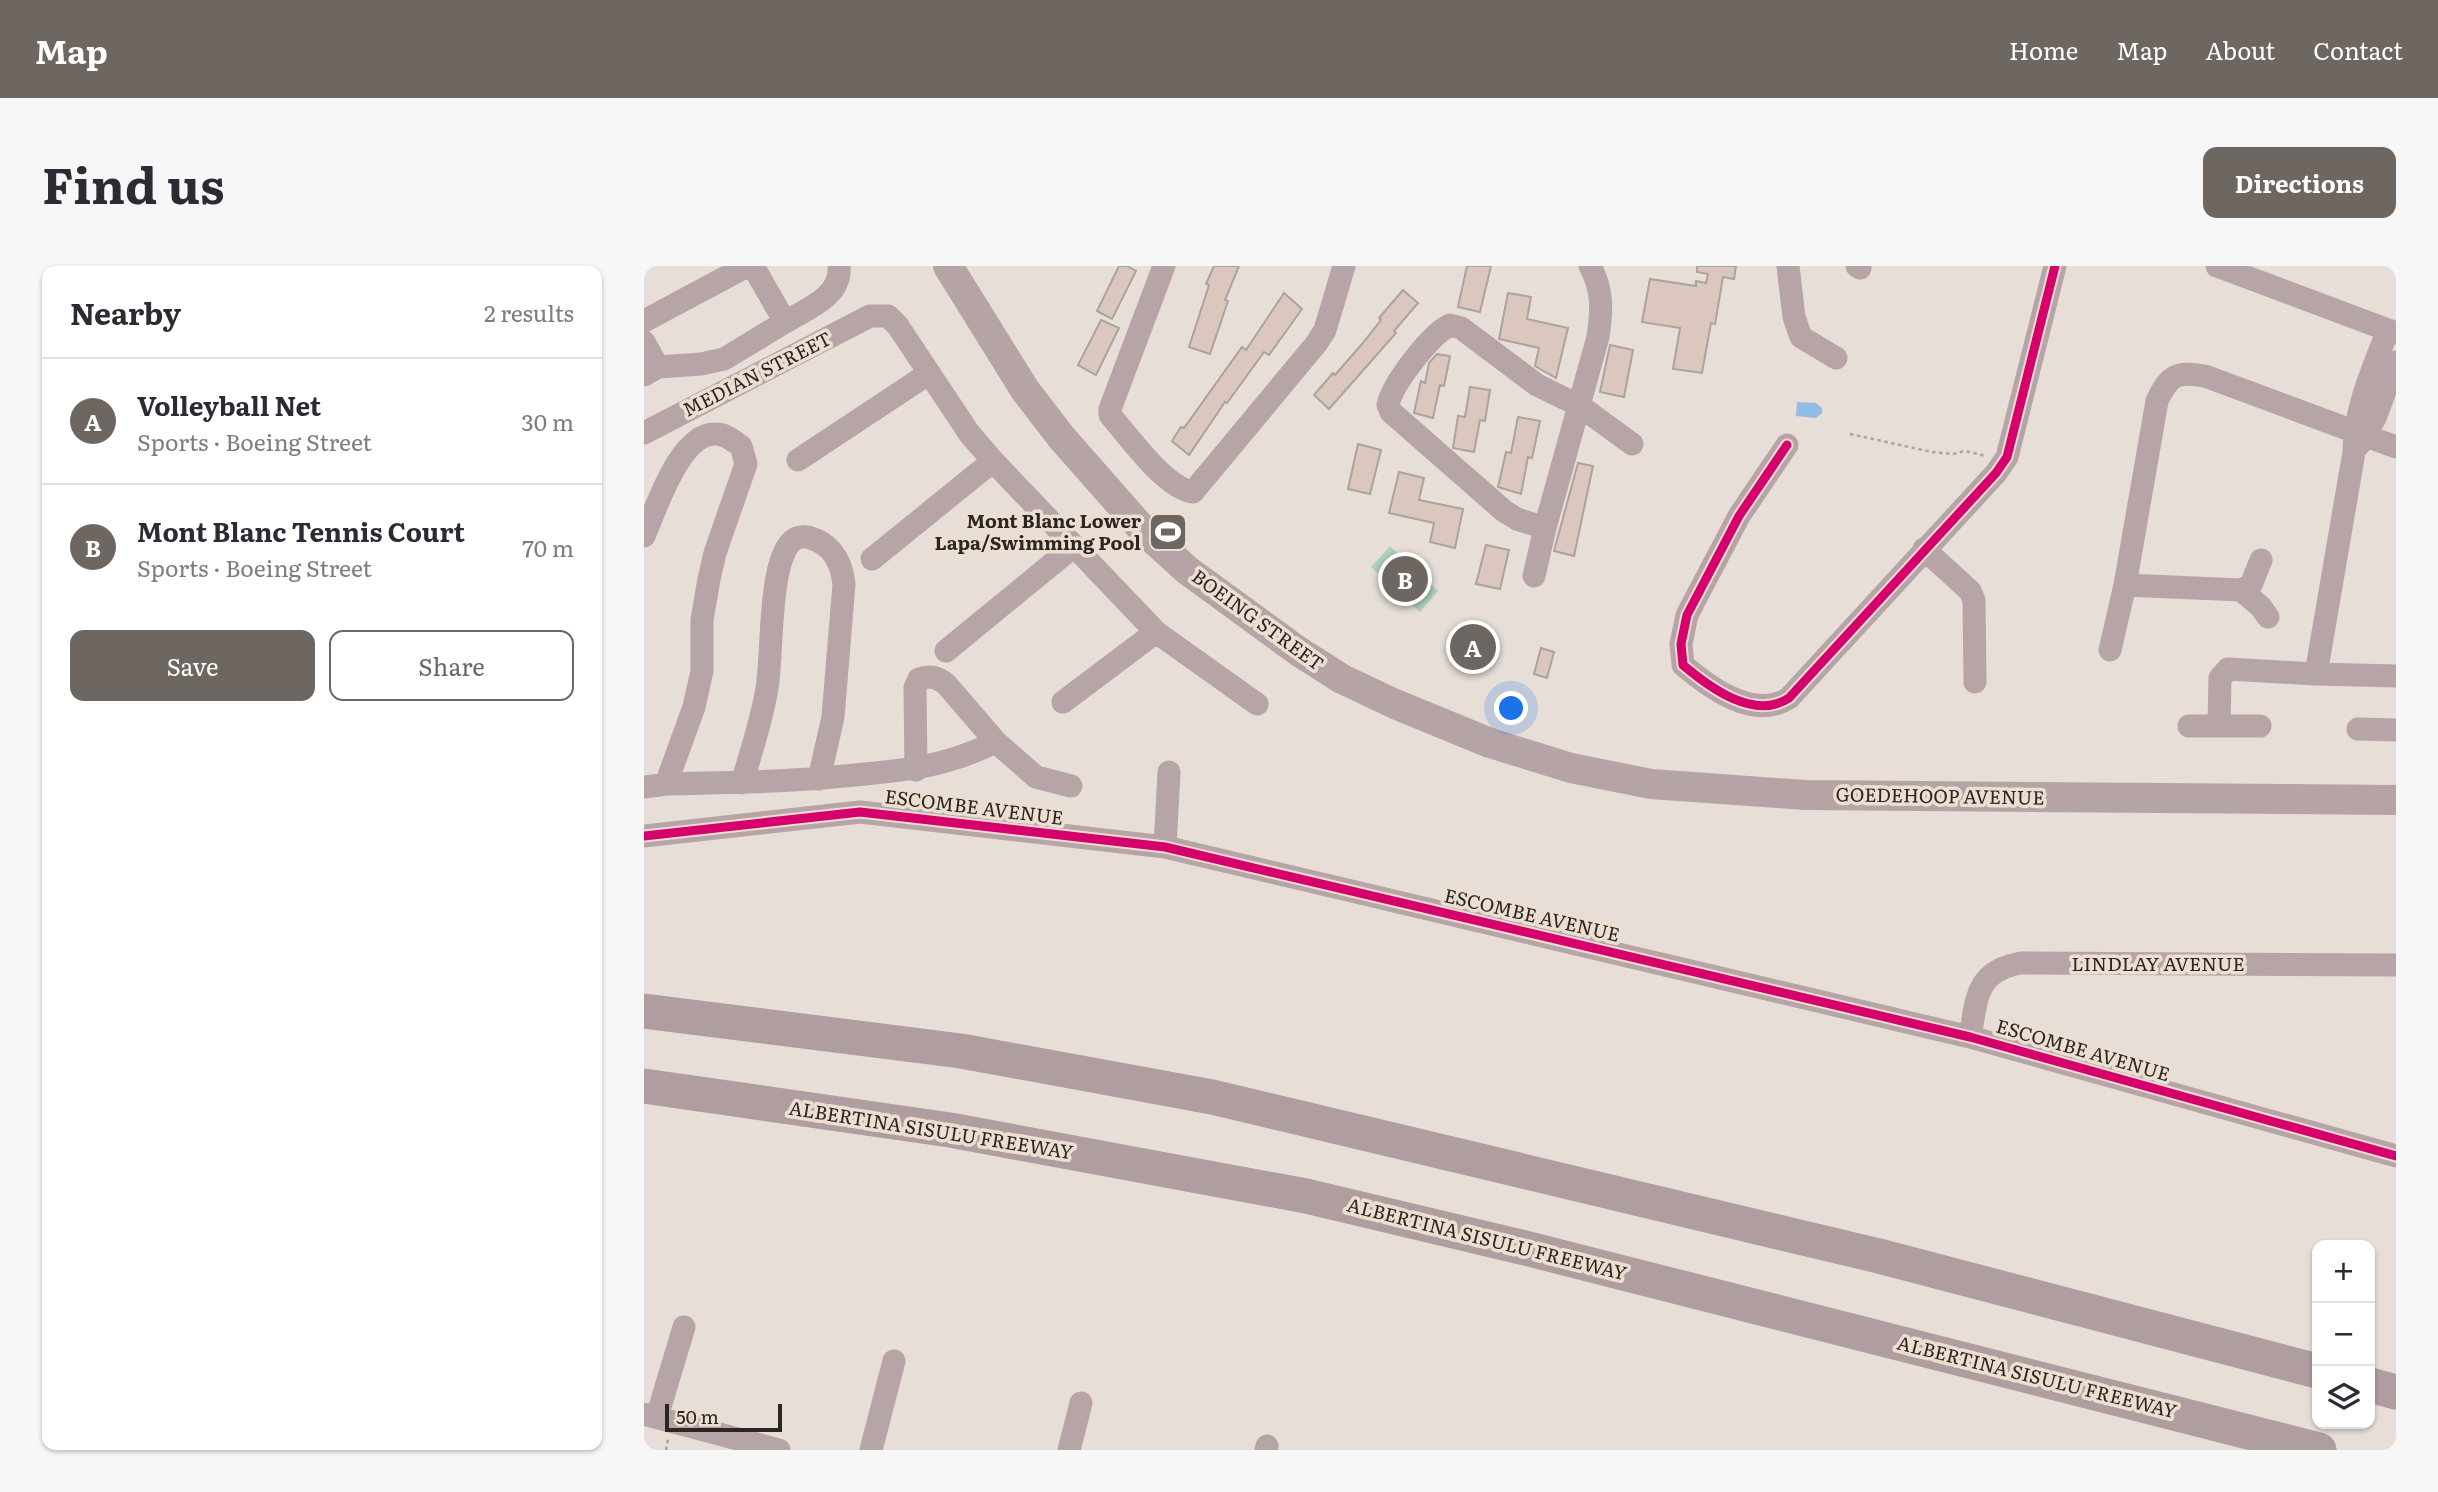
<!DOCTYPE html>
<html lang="en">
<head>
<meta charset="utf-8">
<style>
  body { margin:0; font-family:Literata,serif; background:#f7f7f7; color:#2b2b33 }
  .controls { position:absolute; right:21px; bottom:21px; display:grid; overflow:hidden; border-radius:14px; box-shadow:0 2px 5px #0004 }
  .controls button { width:63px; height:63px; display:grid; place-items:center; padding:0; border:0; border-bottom:2px solid #e1e1e2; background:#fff; color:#2b2b33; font:35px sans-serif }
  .scale { position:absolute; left:21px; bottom:18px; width:117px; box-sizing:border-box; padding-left:7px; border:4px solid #2c2622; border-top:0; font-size:19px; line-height:24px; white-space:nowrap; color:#2c2622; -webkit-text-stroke:5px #ecded1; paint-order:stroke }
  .you { position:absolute; left:868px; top:443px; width:24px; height:24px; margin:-18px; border:5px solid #fff; border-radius:50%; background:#1a73e8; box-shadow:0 0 0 10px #1a73e833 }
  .badge { display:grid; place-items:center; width:46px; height:46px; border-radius:50%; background:#6d6661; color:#fff; font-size:23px; font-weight:700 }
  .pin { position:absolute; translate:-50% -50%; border:4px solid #fff; box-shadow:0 2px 7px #0006 }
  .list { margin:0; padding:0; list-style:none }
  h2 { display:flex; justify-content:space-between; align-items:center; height:91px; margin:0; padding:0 28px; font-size:30px }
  h2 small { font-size:23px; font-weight:400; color:#7c7c81 }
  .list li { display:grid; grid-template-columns:46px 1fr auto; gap:21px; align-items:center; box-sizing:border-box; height:126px; padding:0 28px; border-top:2px solid #e1e1e2 }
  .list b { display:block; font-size:26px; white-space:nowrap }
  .list p { margin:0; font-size:23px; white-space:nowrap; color:#7c7c81 }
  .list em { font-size:23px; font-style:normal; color:#7c7c81 }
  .actions { display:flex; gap:14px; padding:21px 28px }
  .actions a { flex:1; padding:16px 0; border:2px solid #6d6661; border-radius:14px; text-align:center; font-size:24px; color:#6d6661 }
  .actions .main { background:#6d6661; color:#fff }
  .icon { flex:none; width:38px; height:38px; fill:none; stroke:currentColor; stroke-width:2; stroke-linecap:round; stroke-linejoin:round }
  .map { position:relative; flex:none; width:1752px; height:1184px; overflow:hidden; border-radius:14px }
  header { display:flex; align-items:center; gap:42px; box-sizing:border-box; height:98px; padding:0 35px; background:#6d6661; color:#fff }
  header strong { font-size:33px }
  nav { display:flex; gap:38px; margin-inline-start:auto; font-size:24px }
  .intro { display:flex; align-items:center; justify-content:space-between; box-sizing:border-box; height:168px; padding:0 42px }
  h1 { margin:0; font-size:49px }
  .button { padding:18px 32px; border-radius:14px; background:#6d6661; color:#fff; font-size:24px; font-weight:700 }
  main { display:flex; gap:42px; padding:0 42px }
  aside { flex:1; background:#fff; border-radius:14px; box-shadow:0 2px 5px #0004 }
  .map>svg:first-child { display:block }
  .green { fill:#b0d2b9 }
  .water { fill:#91bce4 }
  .building { fill:#dbc7be; stroke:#aaa39e; stroke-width:2 }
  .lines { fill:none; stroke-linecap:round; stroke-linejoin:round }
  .path { stroke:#afa2a2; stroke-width:2.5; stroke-dasharray:3.5 3.5; stroke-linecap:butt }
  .minor { stroke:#b6a4a7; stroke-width:23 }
  .major { stroke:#b6a3a5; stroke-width:30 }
  .highway { stroke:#af9da0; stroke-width:35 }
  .cycleway-casing { stroke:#ecded1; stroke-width:13 }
  .cycleway { stroke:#d6006c; stroke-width:9 }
  .labels { text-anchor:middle; stroke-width:7; stroke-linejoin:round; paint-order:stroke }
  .street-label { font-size:19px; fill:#2c2622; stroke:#ecded1 }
  .poi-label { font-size:19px; font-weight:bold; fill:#2c2622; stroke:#ecded1; text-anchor:end }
</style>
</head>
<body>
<header>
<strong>Map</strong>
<nav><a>Home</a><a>Map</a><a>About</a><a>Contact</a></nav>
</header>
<div class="intro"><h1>Find us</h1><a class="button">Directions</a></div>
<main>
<aside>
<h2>Nearby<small>2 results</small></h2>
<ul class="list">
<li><span class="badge">A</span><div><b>Volleyball Net</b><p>Sports · Boeing Street</p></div><em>30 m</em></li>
<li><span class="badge">B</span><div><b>Mont Blanc Tennis Court</b><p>Sports · Boeing Street</p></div><em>70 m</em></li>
</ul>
<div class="actions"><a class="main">Save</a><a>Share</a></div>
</aside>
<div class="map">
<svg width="1752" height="1184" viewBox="0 0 1752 1184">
  <rect width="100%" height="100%" fill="#e6ded7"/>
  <path class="green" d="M746,280L794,325L776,346L727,301Z
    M822,354L854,387L837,407L804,375Z"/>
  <path class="water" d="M1153,136L1172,137L1178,142V147L1172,152L1152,150Z"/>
  <path class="building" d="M475,0H483L492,5L468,53L453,45Z
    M570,0H595L581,34L584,35L566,88L545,81L565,19L562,18Z
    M823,0H847L836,46L814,41Z
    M1053,0H1092L1090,13L1079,11L1071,58L1067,57L1058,107L1029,103L1036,62L998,56L1006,13L1052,20V15L1062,17L1064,8L1053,6Z
    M759,24L774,37L750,65L752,67L685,143L670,129L689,107L691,109L718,78L737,54L735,52Z
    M640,27L658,43L625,89L620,86L583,137L581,136L545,189L528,175L537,161L540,162L598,81L602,84Z
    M864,27L887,31L883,53L924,62L912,112L891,100L895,82L855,73Z
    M457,54L475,62L452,109L434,99Z
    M966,79L989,84L980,131L956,126Z
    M793,88L806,90L800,120L796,119L789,152L770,147L777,115L781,117L785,97Z
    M826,121L846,124L841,155L836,154L830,186L809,182L814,150L821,151Z
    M874,151L896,155L888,192L884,191L877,228L854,221L862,186L867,187Z
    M714,178L737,184L726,228L704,223Z
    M934,197L949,200L930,290L910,285Z
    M755,206L780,212L775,234L819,243L811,282L786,276L790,257L745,247Z
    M842,279L865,284L856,323L832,318Z
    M897,382L910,386L903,412L890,408Z"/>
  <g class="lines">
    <path class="path" d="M1206,168L1288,186L1309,188L1321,185L1342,190
      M22,1184L24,1173"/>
    <path class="minor" d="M109,0L141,56C162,43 198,31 195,0
      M520,0L466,143V149C485,171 521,222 549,226L672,78L681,64L700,0
      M1144,0L1150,51L1157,71L1192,92
      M1213,0L1216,2
      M1573,0L1752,67
      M0,55L103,0
      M0,76L14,101L0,109
      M14,101L57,98L80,93L141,56
      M0,167L226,50H244L254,60L325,167L349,195L512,366L613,438
      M1143,179L1095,250L1043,349L1037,378L1039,399C1065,421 1110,455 1145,432L1352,207L1363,191L1411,0
      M1715,179L1731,152L1752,96
      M154,194L284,108
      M901,262L873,253L860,245L747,146L744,139C748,118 787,68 806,59L817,62L893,119L936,140L988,178
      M0,270C12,243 36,166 72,168C82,168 89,175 97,180L102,198L71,287L65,313L58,354V405L50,441L22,518
      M1280,283L1326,325L1330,334L1331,416
      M228,293L349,195
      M890,310L901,262L954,71C958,44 959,24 946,0
      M1481,319L1597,324L1607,319L1617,294
      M1597,324L1617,341L1624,351
      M1466,384L1481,319L1513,135C1525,109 1533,105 1561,110L1752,181
      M302,385L430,280
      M1672,408L1752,410
      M419,436L512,366
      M1545,460H1575L1576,412L1584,403L1672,408L1710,186C1710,145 1729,102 1744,64
      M1575,460H1616
      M1714,463L1752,464
      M352,476L392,511L427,520
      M98,517C107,486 118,454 123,422C129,388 124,298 148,275C158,266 173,273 182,280C194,290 198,303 200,318L189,451L175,513
      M0,521L22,518C81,517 141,516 200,510C258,505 298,502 352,476L302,418C293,411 286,409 275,413L271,422L272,504
      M0,570L216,546L521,581L1326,771L1752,890
      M521,581L525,506
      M1326,771C1333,733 1331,705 1377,697L1752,699
      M0,1148L135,1184
      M13,1151L40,1061
      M227,1184L250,1095
      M425,1184L437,1137
      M622,1184L623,1180"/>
    <path class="major" d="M304,0L381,124L418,172L499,264L543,304L654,385L698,413L751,438L846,477L927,502L1007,518L1161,529L1752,534"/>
    <path class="highway" d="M0,745L317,785L568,831L1235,990L1673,1105
      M0,820L306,864L662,930L885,983L1675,1184
      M1726,1119L1752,1126"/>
    <g class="cycleway-casing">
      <path id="cycleway" d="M1143,179L1095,250L1043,349L1037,378L1039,399C1065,421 1110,455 1145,432L1352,207L1363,191L1411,0
        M0,570L216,546L521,581L1326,771L1752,890"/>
    </g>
    <use href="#cycleway" class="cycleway"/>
  </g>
  <defs>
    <g id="stadium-square" transform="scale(2.0125)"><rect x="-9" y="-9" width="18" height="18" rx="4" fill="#6d6661" stroke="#ecded1"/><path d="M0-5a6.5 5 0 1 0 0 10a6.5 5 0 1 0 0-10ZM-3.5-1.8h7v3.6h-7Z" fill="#fff"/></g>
  </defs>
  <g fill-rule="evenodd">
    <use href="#stadium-square" x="524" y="266"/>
  </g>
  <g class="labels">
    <g class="street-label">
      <text transform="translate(113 108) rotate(-27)" y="7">MEDIAN STREET</text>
      <text transform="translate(614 354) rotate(36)" y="7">BOEING STREET</text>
      <text transform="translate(1296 530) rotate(1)" y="7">GOEDEHOOP AVENUE</text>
      <text transform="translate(330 541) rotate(7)" y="7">ESCOMBE AVENUE</text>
      <text transform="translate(888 649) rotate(13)" y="7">ESCOMBE AVENUE</text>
      <text x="1514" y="705">LINDLAY AVENUE</text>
      <text transform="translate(1439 784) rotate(16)" y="7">ESCOMBE AVENUE</text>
      <text transform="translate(287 864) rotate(9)" y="7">ALBERTINA SISULU FREEWAY</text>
      <text transform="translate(843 973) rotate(14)" y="7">ALBERTINA SISULU FREEWAY</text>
      <text transform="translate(1393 1111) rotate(14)" y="7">ALBERTINA SISULU FREEWAY</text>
    </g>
    <g class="poi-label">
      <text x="497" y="262">Mont Blanc Lower<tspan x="497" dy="22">Lapa/Swimming Pool</tspan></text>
    </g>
  </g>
</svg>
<div class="controls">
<button>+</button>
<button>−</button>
<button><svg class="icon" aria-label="layers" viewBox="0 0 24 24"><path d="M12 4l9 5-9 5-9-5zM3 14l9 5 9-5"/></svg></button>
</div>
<div class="scale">50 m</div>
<div class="you"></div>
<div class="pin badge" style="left:829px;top:381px">A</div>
<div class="pin badge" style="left:761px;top:313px">B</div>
</div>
</main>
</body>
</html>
